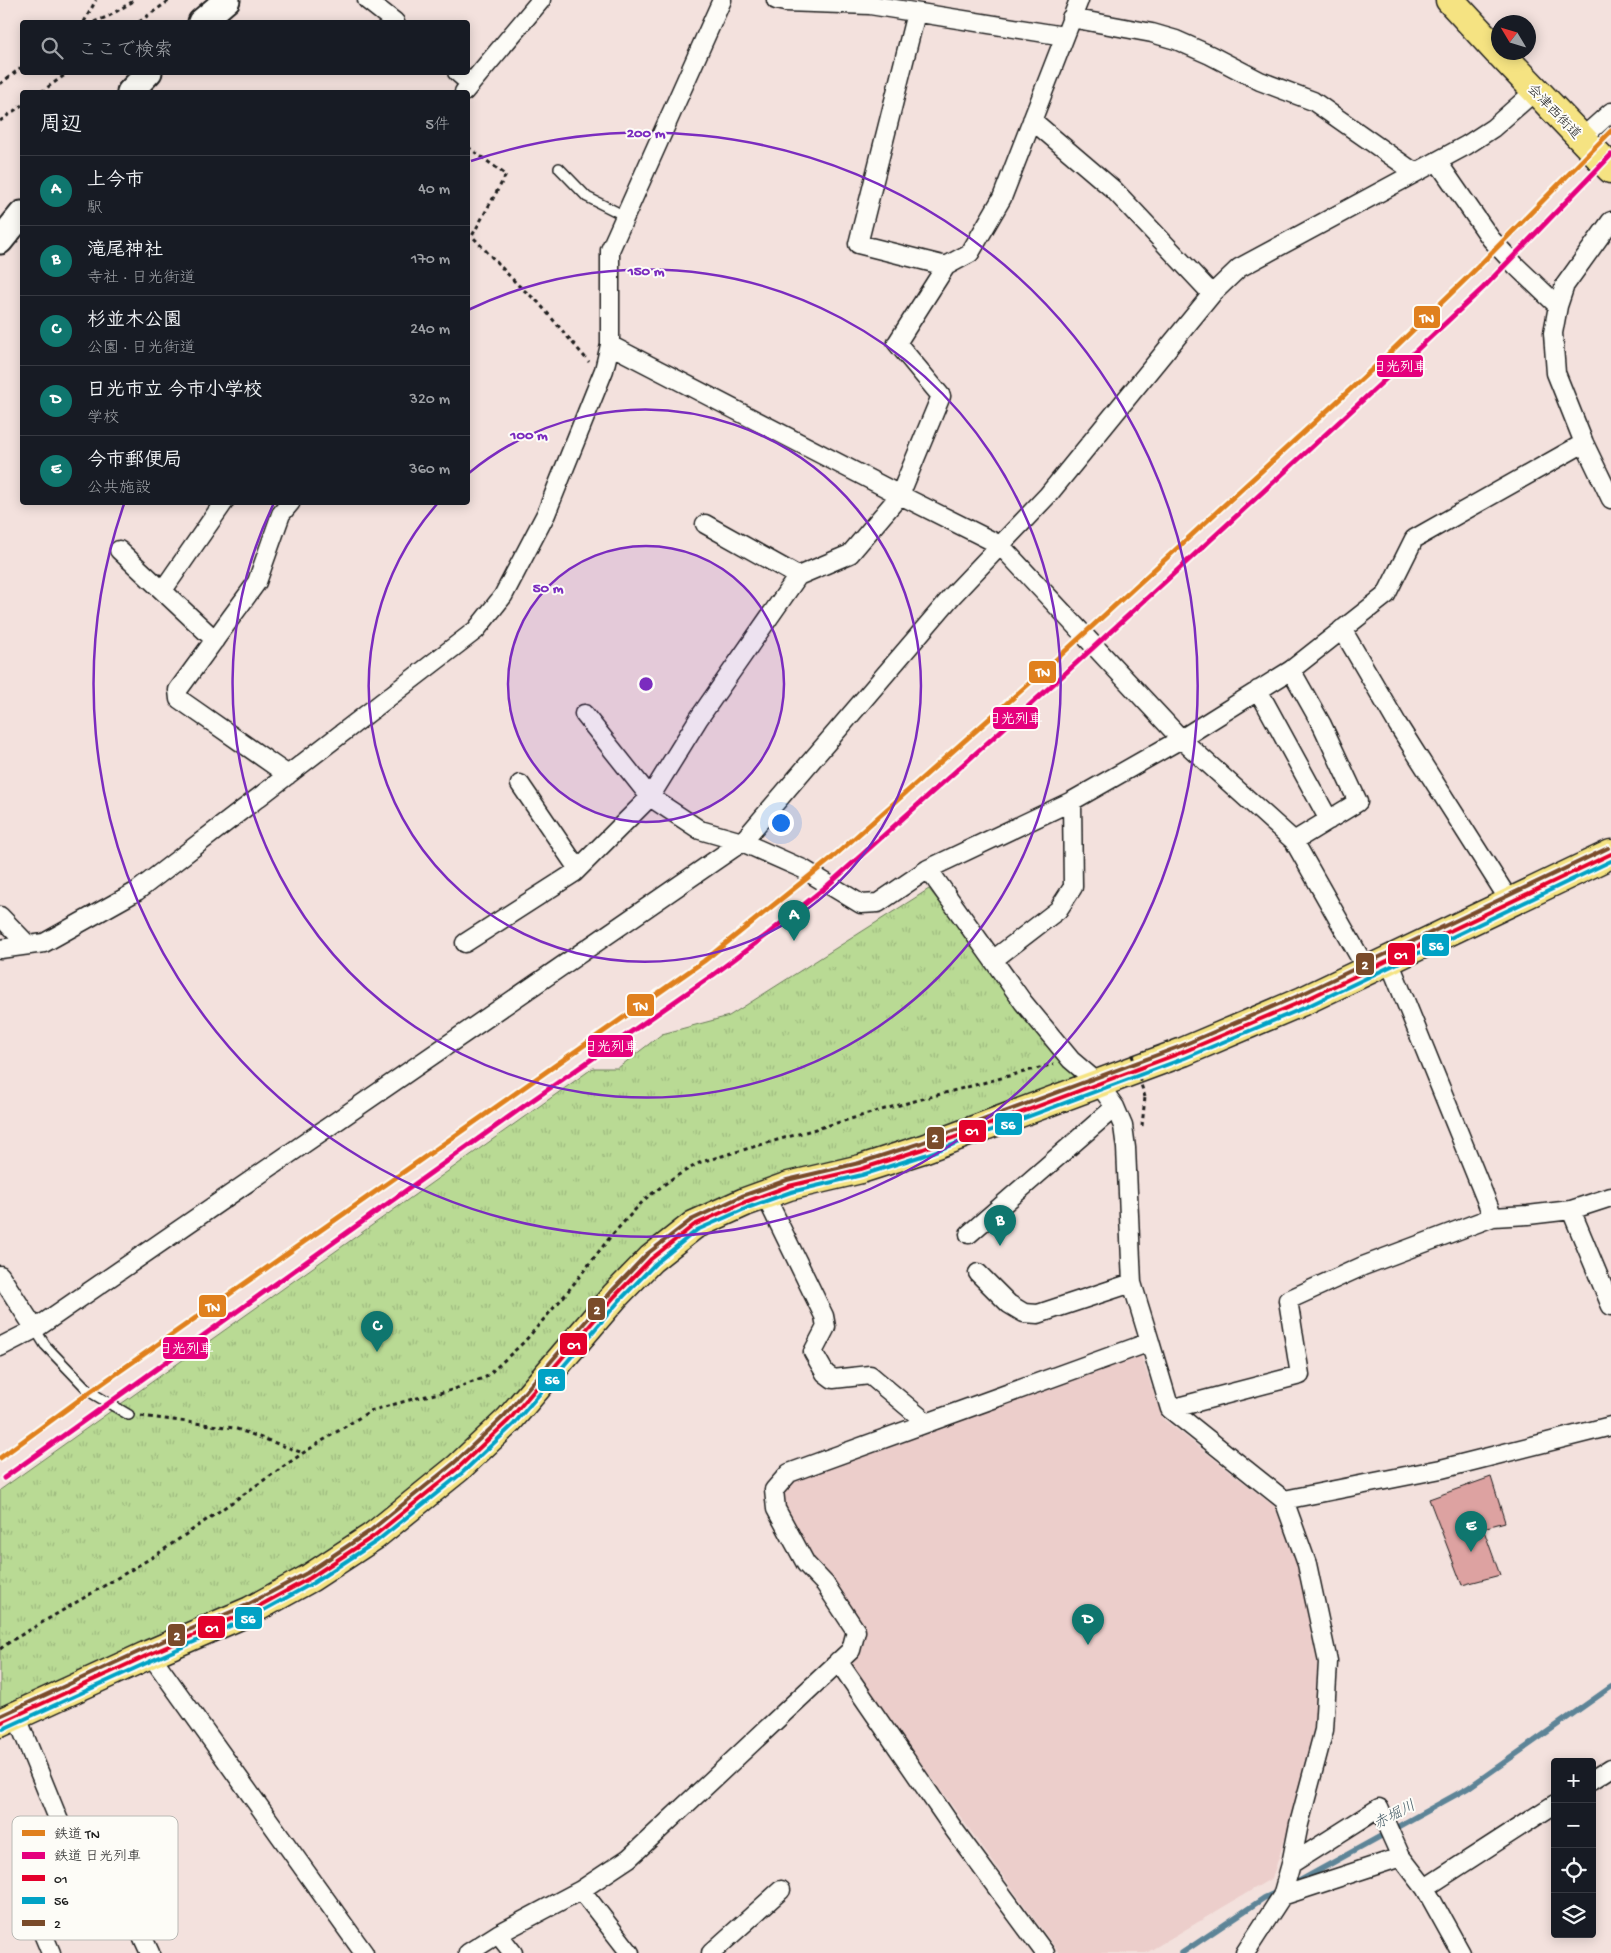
<!DOCTYPE html>
<html lang="ja">
<head>
<meta charset="utf-8">
<style>
  body { margin:0; font-family:"Gochi Hand","Klee One",sans-serif; background:#242831; color:#f1f3f6 }
  .controls { position:absolute; right:15px; bottom:15px; display:grid; overflow:hidden; border-radius:5px; box-shadow:0 2px 12px #0003 }
  .controls button { width:45px; height:45px; display:grid; place-items:center; padding:0; border:0; border-bottom:1px solid #363941; background:#171b24; color:#f1f3f6; font:25px sans-serif }
  .compass { position:absolute; left:1491px; top:15px; width:45px; height:45px; border-radius:50%; background:#171b24; box-shadow:0 2px 12px #0003; rotate:308deg }
  .you { position:absolute; left:780px; top:822px; width:18px; height:18px; margin:-12px; border:4px solid #fff; border-radius:50%; background:#1a73e8; box-shadow:0 0 0 8px #1a73e833 }
  .badge { display:grid; place-items:center; width:32px; height:32px; border-radius:50%; background:#0f766e; color:#fff; font-size:16px; font-weight:700 }
  .pin { position:absolute; translate:-50% -41px; filter:drop-shadow(0 1px 2px #0008) }
  .pin::after { content:''; position:absolute; top:26px; width:18px; height:15px; background:inherit; clip-path:polygon(0 0,100% 0,50% 100%) }
  .list { margin:0; padding:0; list-style:none }
  h2 { display:flex; justify-content:space-between; align-items:center; height:65px; margin:0; padding:0 20px; font-size:21px }
  h2 small { font-size:16px; font-weight:400; color:#9ea1a6 }
  .list li { display:grid; grid-template-columns:32px 1fr auto; gap:15px; align-items:center; box-sizing:border-box; height:70px; padding:0 20px; border-top:1px solid #363941 }
  .list b { display:block; font-size:19px; white-space:nowrap }
  .list p { margin:0; font-size:16px; white-space:nowrap; color:#9ea1a6 }
  .list em { font-size:16px; font-style:normal; color:#9ea1a6 }
  .icon { flex:none; width:28px; height:28px; fill:none; stroke:currentColor; stroke-width:2; stroke-linecap:round; stroke-linejoin:round }
  .map { position:relative; flex:none; width:1611px; height:1953px; overflow:hidden }
  .search { position:absolute; background:#171b24; box-shadow:0 2px 12px #0003; left:20px; top:20px; width:450px; height:55px; display:flex; align-items:center; gap:12px; box-sizing:border-box; padding:0 18px; border-radius:5px; color:#9ea1a6; font-size:19px }
  .panel { position:absolute; background:#171b24; box-shadow:0 2px 12px #0003; left:20px; top:90px; width:450px; height:415px; border-radius:5px }
  .map>svg:first-child { display:block }
  .built { fill:#eccecb }
  .park { fill:url(#park-tufts); stroke:#6a7b58 }
  .lines { fill:none; stroke-linecap:round; stroke-linejoin:round }
  .stream { stroke:#5d8497; stroke-width:5.5 }
  .building { fill:#dda2a1; stroke:#1c1c1c }
  .lane-casing { stroke:#1c1c1c; stroke-width:12 }
  .street-casing { stroke:#1c1c1c; stroke-width:21 }
  .secondary-casing { stroke:#1c1c1c; stroke-width:29 }
  .highway-casing { stroke:#1c1c1c; stroke-width:31 }
  .path { stroke:#1c1c1c; stroke-width:3; stroke-dasharray:4 4; stroke-linecap:butt }
  .lane { stroke:#fdfcf7; stroke-width:9 }
  .street { stroke:#fdfcf7; stroke-width:18 }
  .secondary { stroke:#fdfcf7; stroke-width:25 }
  .highway { stroke:#f5e382; stroke-width:28 }
  .path-bridge { stroke:#1c1c1c; stroke-width:3; stroke-dasharray:4 4; stroke-linecap:butt }
  .bus-1-casing { stroke:#fdfcf7; stroke-width:8 }
  .bus-2-casing { stroke:#fdfcf7; stroke-width:8 }
  .bus-3-casing { stroke:#fdfcf7; stroke-width:8 }
  .bus-1 { stroke:#e4002b; stroke-width:4 }
  .bus-2 { stroke:#01a2c5; stroke-width:4 }
  .bus-3 { stroke:#7a4b2a; stroke-width:4 }
  .rail-1-casing { stroke:#fdfcf7; stroke-width:9 }
  .rail-2-casing { stroke:#fdfcf7; stroke-width:9 }
  .rail-1 { stroke:#e0801e; stroke-width:5 }
  .rail-2 { stroke:#e5007d; stroke-width:5 }
  .ring { fill:none; stroke:#7b2cbf; stroke-width:2.5 }
  .labels { text-anchor:middle; stroke-width:4; stroke-linejoin:round; paint-order:stroke }
  .street-label { font-size:14px; fill:#1c1c1c; stroke:#fdfcf7 }
  .water-label { font-size:15px; font-style:italic; fill:#425964; stroke:#fdfcf7 }
  .key { fill:#fdfcf7; stroke:#bab9b5; stroke-width:1 }
  .key-label { font-size:14px; fill:#1c1c1c }
  .centre { fill:#7b2cbf; stroke:#fdfcf7; stroke-width:2.5 }
  .ring-label { font-size:15px; text-anchor:middle; font-weight:bold; fill:#7b2cbf; stroke:#fdfcf7; stroke-width:4; stroke-linejoin:round; paint-order:stroke }
  .line-badge { stroke:#fdfcf7; stroke-width:2 }
  .badge-label { font-size:14px; text-anchor:middle; font-weight:bold; fill:#fff }
</style>
</head>
<body>
<div class="map">
<svg width="1611" height="1953" viewBox="0 0 1611 1953">
  <defs>
    <pattern id="park-tufts" width="24" height="20" patternUnits="userSpaceOnUse" patternTransform="scale(1.25)"><rect width="24" height="20" fill="#b9da94"/><path d="M3 7l-1-3M5 7V3M7 7l1-3M15 17l-1-3M17 17v-4M19 17l1-3" fill="none" stroke="#9eba7f"/></pattern>
  </defs>
  <rect width="100%" height="100%" fill="#f3e1dd"/>
  <filter id="ink" filterUnits="userSpaceOnUse"><feTurbulence type="fractalNoise" baseFrequency=".02" numOctaves="2"/><feDisplacementMap in="SourceGraphic" scale="10" xChannelSelector="R" yChannelSelector="G"/><feConvolveMatrix kernelMatrix="1 2 1 2 8 2 1 2 1" color-interpolation-filters="sRGB"/></filter>
  <g filter="url(#ink)">
    <path class="built" d="M1140,1352L1162,1418L1275,1507L1299,1572L1318,1667L1315,1734L1301,1790L1272,1878L1146,1953H1059L848,1662L861,1654L865,1635L816,1562L783,1504L782,1495L795,1475Z"/>
    <path class="park" d="M929,889L1059,1055L1086,1081L698,1216L506,1418L303,1574L100,1661L34,1693L0,1713V1490L593,1068H618L662,1034L729,1016Z"/>
    <g class="lines">
      <path class="stream" d="M1294,1884L1468,1788L1611,1687
        M1182,1953L1264,1898L1279,1891"/>
    </g>
    <path class="building" d="M1491,1477L1505,1522L1483,1528L1500,1575L1462,1585L1429,1499Z"/>
    <g class="lines">
      <g class="lane-casing">
        <path id="lane" d="M559,168L587,197L625,216
          M35,1329L45,1345L90,1392L129,1415"/>
      </g>
      <g class="street-casing">
        <path id="street" d="M367,0L395,22
          M776,0L785,2L870,5L1064,36
          M916,13L858,244L946,266
          M1071,18L1152,33L1176,40L1210,55L1260,81L1313,101L1414,172
          M457,72L471,84
          M464,92L541,0
          M1032,120L1114,190L1212,294
          M1582,138L1611,112
          M1437,161L1491,239L1516,266L1558,306
          M1611,221L1565,285L1558,306L1553,333L1556,373L1584,443L1611,499
          M610,345L900,495L1000,545L1181,739L1294,841L1367,970
          M119,550L215,640
          M798,576L850,554L900,495L941,396L897,343L946,266L970,253L1002,198L1079,0
          M163,590L224,502
          M1342,629L1398,725L1511,903
          M1291,670L1322,725L1358,802L1294,841
          M1258,690L1329,820
          M584,714L650,797L700,830L742,842L803,869L861,904L878,903L928,869L1072,801L1181,739L1291,670L1386,595L1414,539L1584,443
          M288,775L179,699L178,690L257,582L281,514L291,502
          M520,784L578,869
          M0,916L28,945
          M465,943L574,873L650,797L699,718L798,576L705,524
          M0,949L44,943L137,891L476,630L503,596L546,514L604,370L610,345V250L722,0
          M993,960L1058,910L1073,887L1072,801
          M1389,961L1493,1217
          M765,1195L824,1316L826,1327L813,1352L825,1373L833,1379L870,1375L927,1423
          M1571,1210L1611,1306
          M969,1234L1115,1107
          M978,1273L1009,1304L1024,1313L1038,1314L1132,1283
          M0,1275L35,1329
          M1150,1342L1170,1409L1284,1500L1441,1469L1611,1426
          M0,1347L35,1329L742,842L953,595L1048,495L1212,294L1239,268L1467,145L1493,128L1536,90
          M1170,1409L1300,1375L1288,1300L1363,1266L1493,1217L1528,1215L1571,1210L1611,1197
          M150,1654L364,1953
          M838,1661L955,1831L1045,1953
          M16,1715L85,1885L34,1912L51,1953
          M1592,1780L1611,1768
          M1291,1864L1379,1808L1401,1857L1425,1888L1461,1953
          M85,1885L113,1873L150,1953
          M1425,1888L1555,1804
          M581,1890L630,1953
          M1282,1896L1401,1857
          M498,1934L513,1953
          M468,1953L498,1934L581,1890L629,1858L851,1650L856,1631L825,1584L806,1564L776,1509L774,1490L789,1473L1150,1342L1132,1283L1126,1148L1123,1126L1115,1107L1098,1083L1071,1060L1023,1002L928,869
          M711,1953L781,1890
          M1245,1953L1282,1896L1291,1864L1299,1824L1324,1730L1328,1662L1307,1564L1284,1500"/>
      </g>
      <g class="secondary-casing">
        <path id="secondary" d="M201,22L227,0
          M130,92L149,72
          M0,241L22,214"/>
      </g>
      <g class="highway-casing">
        <path id="highway" d="M1450,0L1498,52
          M1499,52L1611,169
          M0,1723L150,1654L250,1611L310,1578L374,1536L458,1468L509,1420L615,1296L651,1259L694,1225L745,1202L789,1186L861,1169L923,1149L1183,1052L1303,1001L1611,854"/>
      </g>
      <path class="path" d="M84,22L96,0
        M94,22L109,16L135,0
        M139,22L170,0
        M0,84L22,67
        M41,92L69,72
        M0,121L22,105
        M468,147L506,175L472,236L518,285L538,302L589,362
        M1142,1126L1145,1097
        M141,1416L234,1428L303,1453
        M0,1649L11,1641L156,1555L303,1453L370,1411L413,1399L452,1390L486,1377L524,1342L565,1295L611,1236L645,1199L673,1178L701,1162L892,1107L1054,1064"/>
      <use href="#lane" class="lane"/>
      <use href="#street" class="street"/>
      <use href="#secondary" class="secondary"/>
      <use href="#highway" class="highway"/>
      <path class="path-bridge" d="M1132,1055L1145,1097"/>
      <g class="bus-1-casing">
        <path id="bus-1" d="M0,1723L150,1654L250,1611L310,1578L374,1536L458,1468L509,1420L615,1296L651,1259L694,1225L745,1202L789,1186L861,1169L923,1149L1183,1052L1303,1001L1611,854"/>
      </g>
      <g class="bus-2-casing">
        <path id="bus-2" d="M3,1729L153,1660L253,1616L313,1583L377,1541L462,1473L513,1425L620,1300L655,1264L697,1230L747,1208L791,1192L862,1175L925,1155L1185,1058L1306,1007L1611,861"/>
      </g>
      <g class="bus-3-casing">
        <path id="bus-3" d="M0,1716L147,1648L247,1605L307,1573L370,1531L454,1463L504,1416L611,1292L647,1254L691,1220L742,1196L787,1180L859,1163L921,1143L1181,1046L1300,995L1608,848"/>
      </g>
      <use href="#bus-1" class="bus-1"/>
      <use href="#bus-2" class="bus-2"/>
      <use href="#bus-3" class="bus-3"/>
      <g class="rail-1-casing">
        <path id="rail-1" d="M0,1458L90,1392L704,961L832,858L1049,666L1378,364L1469,276L1611,131"/>
      </g>
      <g class="rail-2-casing">
        <path id="rail-2" d="M4,1478L527,1104L713,975L768,934L827,886L1059,679L1389,376L1483,288L1611,155"/>
      </g>
      <use href="#rail-1" class="rail-1"/>
      <use href="#rail-2" class="rail-2"/>
    </g>
  </g>
  <circle cx="646" cy="684" r="138" fill="#7b2cbf" fill-opacity=".12"/>
  <g class="ring">
    <circle cx="646" cy="684" r="138"/>
    <path d="M469 473A276 276 0 1 1 438 503"/>
    <path d="M468 310A414 414 0 1 1 274 503"/>
    <path d="M471 161A552 552 0 1 1 124 504"/>
  </g>
  <g class="labels">
    <g class="street-label">
      <text transform="translate(1555 111) rotate(46)" y="5">会津西街道</text>
    </g>
    <g class="water-label">
      <text transform="translate(1394 1814) rotate(-28)" y="5">赤堀川</text>
    </g>
  </g>
  <rect x="12" y="1816" width="166" height="124" rx="8" class="key"/>
  <rect x="22" y="1830" width="23" height="6" fill="#e0801e"/>
  <rect x="22" y="1852" width="23" height="7" fill="#e5007d"/>
  <rect x="22" y="1875" width="23" height="6" fill="#e4002b"/>
  <rect x="22" y="1897" width="23" height="7" fill="#01a2c5"/>
  <rect x="22" y="1920" width="23" height="6" fill="#7a4b2a"/>
  <g class="key-label">
    <text x="54" y="1838">鉄道 TN</text>
    <text x="54" y="1860">鉄道 日光列車</text>
    <text x="54" y="1883">01</text>
    <text x="54" y="1905">56</text>
    <text x="54" y="1928">2</text>
  </g>
  <circle cx="646" cy="684" r="8" class="centre"/>
  <g class="ring-label">
    <text x="646" y="137">200 m</text>
    <text x="646" y="275">150 m</text>
    <text x="529" y="439">100 m</text>
    <text x="548" y="592">50 m</text>
  </g>
  <g class="line-badge">
    <rect x="1413" y="305" width="28" height="24" rx="5" fill="#e0801e"/>
    <rect x="1376" y="354" width="48" height="24" rx="5" fill="#e5007d"/>
    <rect x="1028" y="660" width="29" height="24" rx="5" fill="#e0801e"/>
    <rect x="992" y="706" width="47" height="24" rx="5" fill="#e5007d"/>
    <rect x="1421" y="933" width="29" height="24" rx="5" fill="#01a2c5"/>
    <rect x="1387" y="942" width="29" height="24" rx="5" fill="#e4002b"/>
    <rect x="1355" y="952" width="20" height="24" rx="5" fill="#7a4b2a"/>
    <rect x="626" y="993" width="29" height="24" rx="5" fill="#e0801e"/>
    <rect x="587" y="1034" width="47" height="24" rx="5" fill="#e5007d"/>
    <rect x="994" y="1112" width="29" height="24" rx="5" fill="#01a2c5"/>
    <rect x="958" y="1119" width="29" height="24" rx="5" fill="#e4002b"/>
    <rect x="926" y="1126" width="19" height="24" rx="5" fill="#7a4b2a"/>
    <rect x="198" y="1294" width="29" height="24" rx="5" fill="#e0801e"/>
    <rect x="587" y="1297" width="19" height="24" rx="5" fill="#7a4b2a"/>
    <rect x="559" y="1332" width="29" height="24" rx="5" fill="#e4002b"/>
    <rect x="162" y="1336" width="47" height="24" rx="5" fill="#e5007d"/>
    <rect x="537" y="1368" width="29" height="24" rx="5" fill="#01a2c5"/>
    <rect x="234" y="1606" width="29" height="24" rx="5" fill="#01a2c5"/>
    <rect x="197" y="1615" width="29" height="24" rx="5" fill="#e4002b"/>
    <rect x="167" y="1623" width="19" height="24" rx="5" fill="#7a4b2a"/>
  </g>
  <g class="badge-label">
    <text x="1427" y="322">TN</text>
    <text x="1400" y="371">日光列車</text>
    <text x="1043" y="676">TN</text>
    <text x="1015" y="723">日光列車</text>
    <text x="1436" y="950">56</text>
    <text x="1401" y="959">01</text>
    <text x="1365" y="969">2</text>
    <text x="641" y="1010">TN</text>
    <text x="611" y="1051">日光列車</text>
    <text x="1008" y="1129">56</text>
    <text x="972" y="1135">01</text>
    <text x="935" y="1142">2</text>
    <text x="213" y="1311">TN</text>
    <text x="597" y="1314">2</text>
    <text x="574" y="1349">01</text>
    <text x="186" y="1353">日光列車</text>
    <text x="552" y="1384">56</text>
    <text x="248" y="1623">56</text>
    <text x="212" y="1632">01</text>
    <text x="177" y="1640">2</text>
  </g>
</svg>
<div class="controls">
<button>+</button>
<button>−</button>
<button><svg class="icon" aria-label="locate" viewBox="0 0 24 24"><circle cx="12" cy="12" r="6"/><path d="M12 2v4M12 18v4M2 12h4M18 12h4"/></svg></button>
<button><svg class="icon" aria-label="layers" viewBox="0 0 24 24"><path d="M12 4l9 5-9 5-9-5zM3 14l9 5 9-5"/></svg></button>
</div>
<svg class="compass" viewBox="-18 -18 36 36"><path d="M0-13l5 13h-10z" fill="#e53935"/><path d="M0 13l5-13h-10z" fill="#9ea1a6"/></svg>
<div class="you"></div>
<div class="pin badge" style="left:794px;top:941px">A</div>
<div class="pin badge" style="left:1000px;top:1246px">B</div>
<div class="pin badge" style="left:377px;top:1352px">C</div>
<div class="pin badge" style="left:1088px;top:1645px">D</div>
<div class="pin badge" style="left:1471px;top:1552px">E</div>
<div class="search"><svg class="icon" aria-label="search" viewBox="0 0 24 24"><circle cx="10" cy="10" r="6"/><path d="M15 15l6 6"/></svg>ここで検索</div>
<section class="panel">
<h2>周辺<small>5件</small></h2>
<ul class="list">
<li><span class="badge">A</span><div><b>上今市</b><p>駅</p></div><em>40 m</em></li>
<li><span class="badge">B</span><div><b>滝尾神社</b><p>寺社 · 日光街道</p></div><em>170 m</em></li>
<li><span class="badge">C</span><div><b>杉並木公園</b><p>公園 · 日光街道</p></div><em>240 m</em></li>
<li><span class="badge">D</span><div><b>日光市立 今市小学校</b><p>学校</p></div><em>320 m</em></li>
<li><span class="badge">E</span><div><b>今市郵便局</b><p>公共施設</p></div><em>360 m</em></li>
</ul>
</section>
</div>
</body>
</html>
